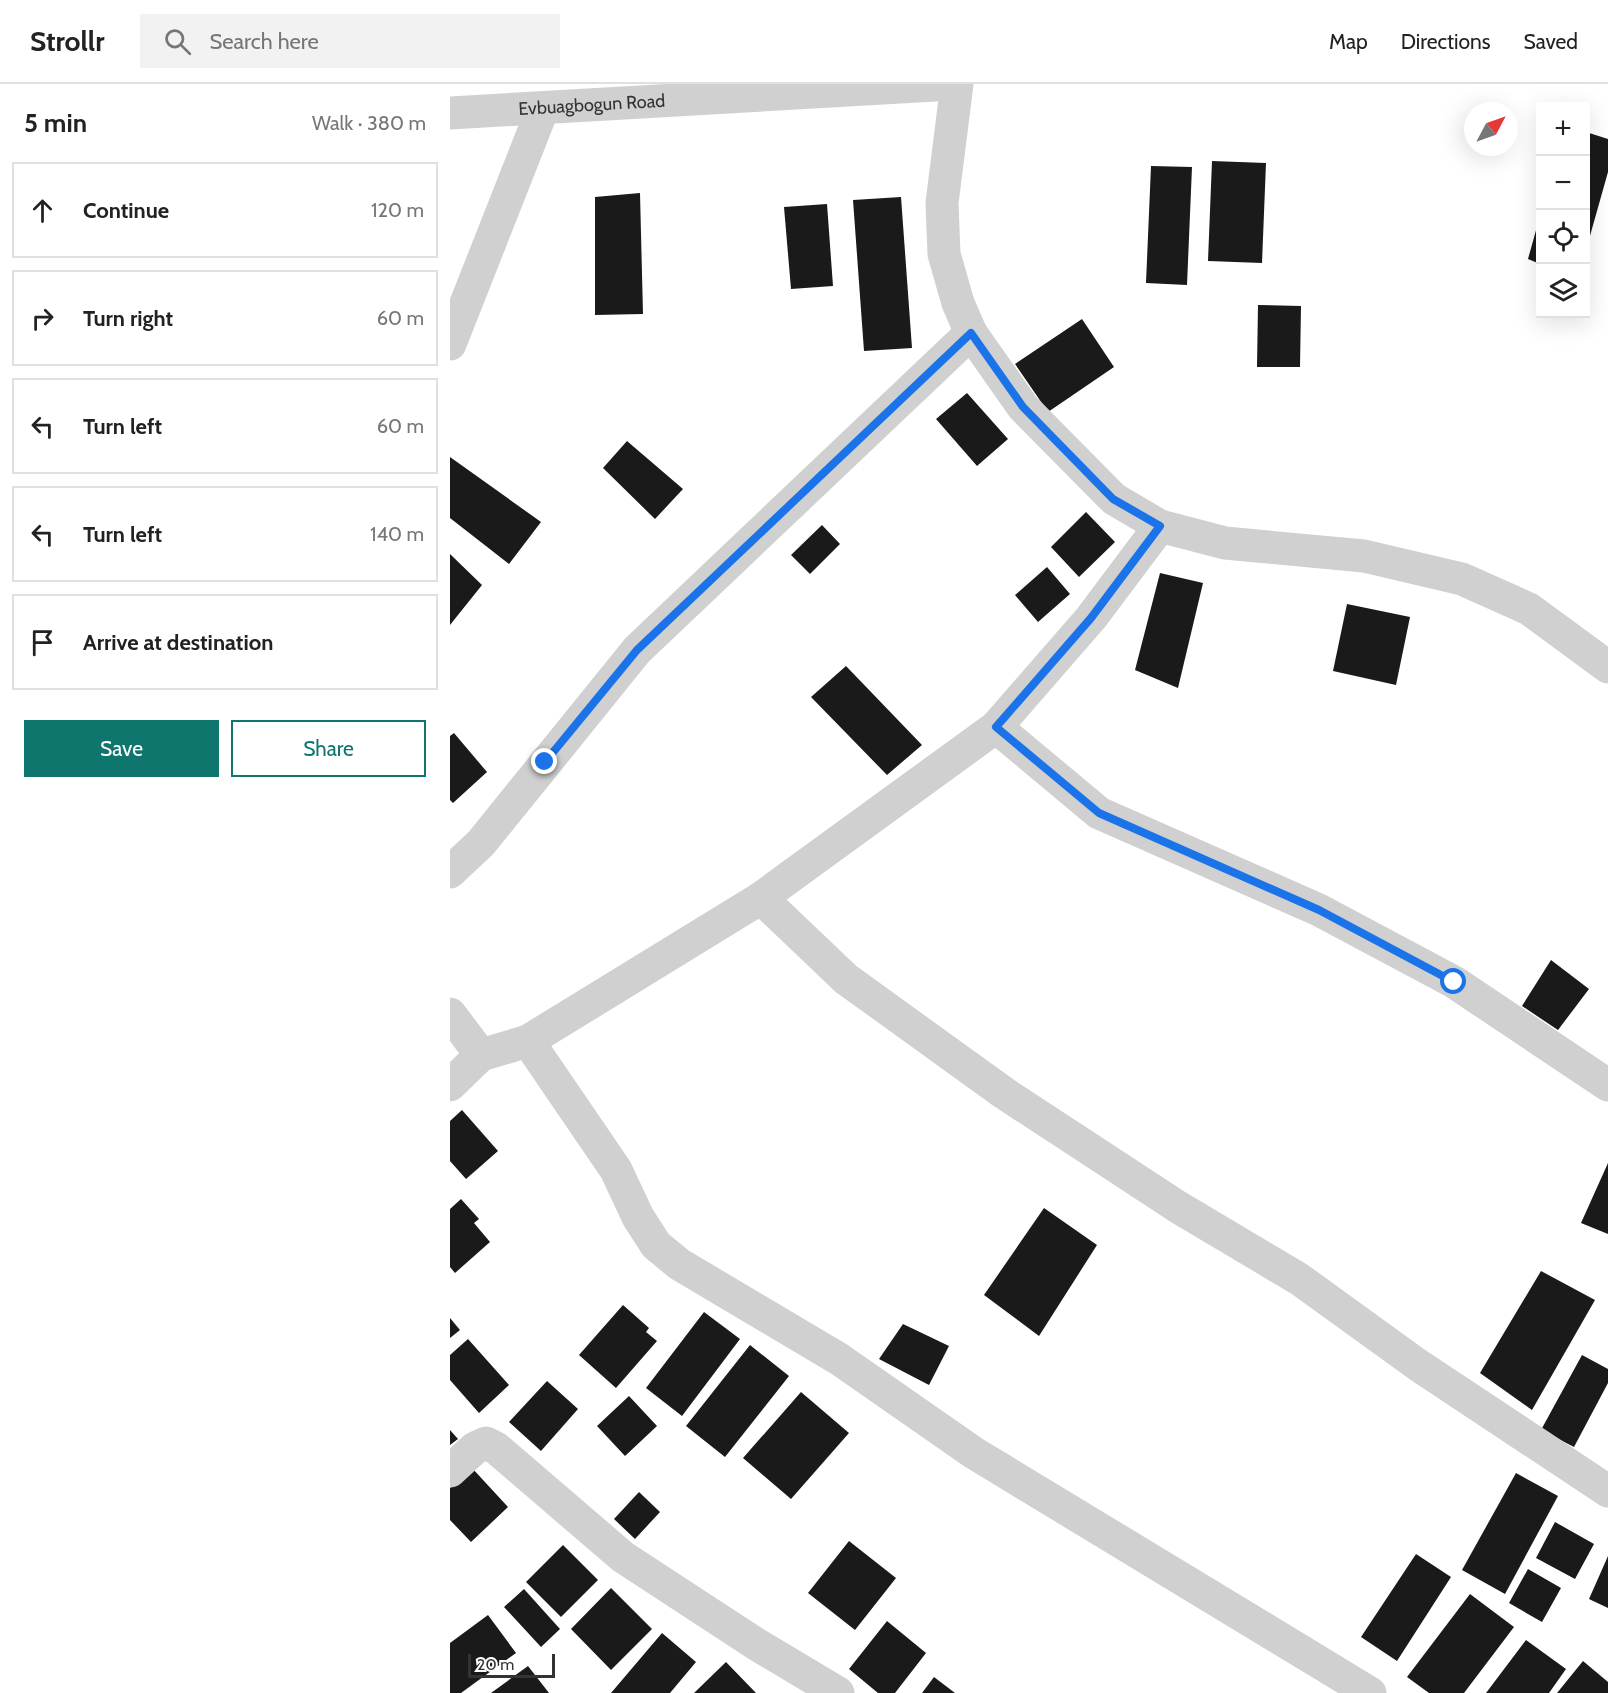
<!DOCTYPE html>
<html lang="en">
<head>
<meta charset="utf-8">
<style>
  body { margin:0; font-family:Cabin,sans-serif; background:#f2f2f2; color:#222 }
  .controls { position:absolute; right:18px; top:18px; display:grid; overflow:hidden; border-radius:0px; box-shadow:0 6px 24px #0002 }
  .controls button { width:54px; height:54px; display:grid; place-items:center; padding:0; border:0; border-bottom:2px solid #e0e0e0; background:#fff; color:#222; font:30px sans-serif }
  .compass { position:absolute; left:1014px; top:18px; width:54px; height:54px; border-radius:50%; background:#fff; box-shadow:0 6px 24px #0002; rotate:49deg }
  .scale { position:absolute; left:18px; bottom:15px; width:87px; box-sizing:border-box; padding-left:6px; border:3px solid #333; border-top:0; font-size:16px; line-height:21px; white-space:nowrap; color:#333; -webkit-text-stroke:4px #fff; paint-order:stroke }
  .stop { position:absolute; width:18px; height:18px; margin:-14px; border:4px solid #1a73e8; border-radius:50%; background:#fff }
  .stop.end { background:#1a73e8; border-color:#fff; box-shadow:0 2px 6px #0008 }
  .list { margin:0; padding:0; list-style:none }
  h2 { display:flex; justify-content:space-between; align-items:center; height:78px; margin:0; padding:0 24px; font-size:26px }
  h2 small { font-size:20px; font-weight:400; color:#767676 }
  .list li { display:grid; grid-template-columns:39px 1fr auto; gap:18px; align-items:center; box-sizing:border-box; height:96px; margin:0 12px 12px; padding:0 12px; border:2px solid #e0e0e0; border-radius:0px }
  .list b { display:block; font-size:22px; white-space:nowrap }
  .list em { font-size:20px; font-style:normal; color:#767676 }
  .actions { display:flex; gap:12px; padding:18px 24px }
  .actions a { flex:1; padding:14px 0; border:2px solid #0f766e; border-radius:0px; text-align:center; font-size:21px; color:#0f766e }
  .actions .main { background:#0f766e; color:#fff }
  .icon { flex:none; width:33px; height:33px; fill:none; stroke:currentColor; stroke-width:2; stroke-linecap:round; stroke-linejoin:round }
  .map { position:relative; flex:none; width:1158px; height:1609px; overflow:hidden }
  header { display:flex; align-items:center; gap:36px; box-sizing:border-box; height:84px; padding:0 30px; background:#fff; border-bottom:2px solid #e0e0e0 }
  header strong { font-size:28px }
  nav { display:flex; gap:33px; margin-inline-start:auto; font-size:21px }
  .search { width:420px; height:54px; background:#f2f2f2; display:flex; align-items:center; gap:15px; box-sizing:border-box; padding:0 21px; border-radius:0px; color:#767676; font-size:22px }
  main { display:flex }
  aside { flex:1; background:#fff }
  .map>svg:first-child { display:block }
  .building { fill:#1a1a1a }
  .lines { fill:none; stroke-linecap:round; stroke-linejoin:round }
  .minor { stroke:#d0d0d0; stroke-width:33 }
  .route { stroke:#1a73e8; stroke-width:8 }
  .labels { text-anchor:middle; stroke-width:6; stroke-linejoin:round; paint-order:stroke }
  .street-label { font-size:18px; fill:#333; stroke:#fff }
</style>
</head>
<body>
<header>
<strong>Strollr</strong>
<div class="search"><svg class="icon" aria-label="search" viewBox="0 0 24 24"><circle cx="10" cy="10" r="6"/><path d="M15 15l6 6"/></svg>Search here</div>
<nav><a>Map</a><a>Directions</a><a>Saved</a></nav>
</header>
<main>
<aside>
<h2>5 min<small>Walk · 380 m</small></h2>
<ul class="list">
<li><svg class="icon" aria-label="ahead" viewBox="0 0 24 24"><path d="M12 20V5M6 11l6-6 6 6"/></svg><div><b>Continue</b></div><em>120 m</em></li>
<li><svg class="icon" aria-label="right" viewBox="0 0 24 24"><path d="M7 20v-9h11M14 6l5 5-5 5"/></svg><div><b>Turn right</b></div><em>60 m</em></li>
<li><svg class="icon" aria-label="left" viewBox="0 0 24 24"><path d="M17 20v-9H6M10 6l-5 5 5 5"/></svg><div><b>Turn left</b></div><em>60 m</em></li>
<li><svg class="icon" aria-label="left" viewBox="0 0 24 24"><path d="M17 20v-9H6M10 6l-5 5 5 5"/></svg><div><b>Turn left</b></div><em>140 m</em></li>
<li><svg class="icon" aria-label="arrive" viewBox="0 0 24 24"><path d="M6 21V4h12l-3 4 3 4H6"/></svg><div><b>Arrive at destination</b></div></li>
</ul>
<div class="actions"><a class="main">Save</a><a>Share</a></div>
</aside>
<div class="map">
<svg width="1158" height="1609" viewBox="0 0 1158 1609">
  <rect width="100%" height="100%" fill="#fff"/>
  <path class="building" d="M1136,48L1158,55V88L1136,166Z
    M762,77L816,79L812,179L758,177Z
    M701,82L742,83L737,201L696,199Z
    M190,109L193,230L145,231V113Z
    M451,113L462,264L414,267L403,116Z
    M377,120L383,202L341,205L334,123Z
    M1090,132V180L1078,175Z
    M808,221L851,222L850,283H807Z
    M632,235L664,283L598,328L565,280Z
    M517,309L558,355L527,382L486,335Z
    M177,357L233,405L205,435L153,384Z
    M0,373L91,438L59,480L0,434Z
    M636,428L665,458L629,493L601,463Z
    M372,441L390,460L360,490L341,471Z
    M0,470L32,501L0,541Z
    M597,483L620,510L588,538L565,511Z
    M710,489L753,499L728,604L685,586Z
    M897,520L960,533L946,601L883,587Z
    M396,582L472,661L437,691L361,613Z
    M4,649L37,688L3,719L0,716V652Z
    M1101,876L1139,905L1108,946L1072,922Z
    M12,1026L48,1067L16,1095L0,1077V1037Z
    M1158,1079V1150L1131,1139Z
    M11,1115L29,1135L24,1139L40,1158L5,1189L0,1183V1125Z
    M594,1124L647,1161L589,1252L534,1211Z
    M1091,1187L1145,1216L1082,1326L1030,1289Z
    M173,1221L199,1244L196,1248L207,1257L166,1304L129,1271Z
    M254,1228L290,1255L232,1332L196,1304Z
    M0,1234L10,1246L0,1254Z
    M453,1240L499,1262L479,1301L429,1275Z
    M18,1255L59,1301L29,1329L0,1296V1271Z
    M300,1261L339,1292L275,1373L236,1342Z
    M1132,1271L1158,1285V1299L1124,1363L1091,1346Z
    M97,1297L128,1325L91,1367L59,1338Z
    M351,1308L399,1349L341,1415L293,1374Z
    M179,1312L207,1342L175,1372L147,1342Z
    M0,1346L8,1355L0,1361Z
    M22,1384L58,1423L21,1458L0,1436V1404Z
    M1066,1389L1108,1412L1055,1510L1012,1486Z
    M189,1408L210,1428L185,1455L164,1435Z
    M1105,1438L1144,1460L1125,1495L1086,1474Z
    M399,1457L446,1494L405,1546L358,1509Z
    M113,1461L148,1496L111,1533L76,1498Z
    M966,1470L1001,1493L947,1577L911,1553Z
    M1158,1472V1524L1139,1515Z
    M1078,1485L1111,1504L1092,1538L1059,1519Z
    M161,1504L202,1545L161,1586L121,1545Z
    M74,1505L110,1545L91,1563L54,1523Z
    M1020,1510L1064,1543L1014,1609H979L957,1593Z
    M38,1531L66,1569L11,1609H0V1559Z
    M437,1537L476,1569L445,1609H428L399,1585Z
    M212,1549L246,1578L220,1609H161Z
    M1076,1556L1116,1585L1099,1609H1036Z
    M1133,1577L1158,1598V1609H1107Z
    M276,1578L306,1609H244Z
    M78,1582L99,1609H41Z
    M484,1593L505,1609H472Z"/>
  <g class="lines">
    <g class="minor">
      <path d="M507,0L492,119L494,170L508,219L521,249L573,323L664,415L710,442L775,459L914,472L1012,495L1079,525L1158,583"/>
      <path id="s1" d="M0,29L502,0"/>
      <path d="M0,260L93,24"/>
      <path d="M546,643L649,729L869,826L1004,898L1158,1001"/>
      <path d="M0,788L31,759L187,566L521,249"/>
      <path d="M311,814L396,895L554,1009L728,1123L849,1195L968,1281L1158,1407"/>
      <path d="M0,930L31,971"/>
      <path d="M78,957L166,1086L188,1133L206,1161L229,1180L389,1275L524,1369L920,1609"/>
      <path d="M0,1001L31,971L78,957L311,814L546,643L641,534L710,442"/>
      <path d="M0,1387L25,1364L36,1359L46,1364L173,1473L306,1560L388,1609"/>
    </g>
  </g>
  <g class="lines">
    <path class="route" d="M95,678L187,566L521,249L573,323L663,415L710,442L641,534L546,643L649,729L869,826L1004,898"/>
  </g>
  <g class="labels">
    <g class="street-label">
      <text dy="6" stroke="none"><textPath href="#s1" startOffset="142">Evbuagbogun Road</textPath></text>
    </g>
  </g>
</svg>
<div class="controls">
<button>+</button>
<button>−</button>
<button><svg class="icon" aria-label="locate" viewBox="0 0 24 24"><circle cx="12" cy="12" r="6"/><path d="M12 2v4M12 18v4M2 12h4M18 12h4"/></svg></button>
<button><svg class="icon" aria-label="layers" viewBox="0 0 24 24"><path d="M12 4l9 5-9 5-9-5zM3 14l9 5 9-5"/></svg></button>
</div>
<svg class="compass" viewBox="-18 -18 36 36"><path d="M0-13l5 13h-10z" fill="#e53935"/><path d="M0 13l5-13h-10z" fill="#767676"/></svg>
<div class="scale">20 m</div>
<div class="stop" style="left:1004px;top:898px"></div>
<div class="stop end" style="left:95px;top:678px"></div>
</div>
</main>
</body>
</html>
